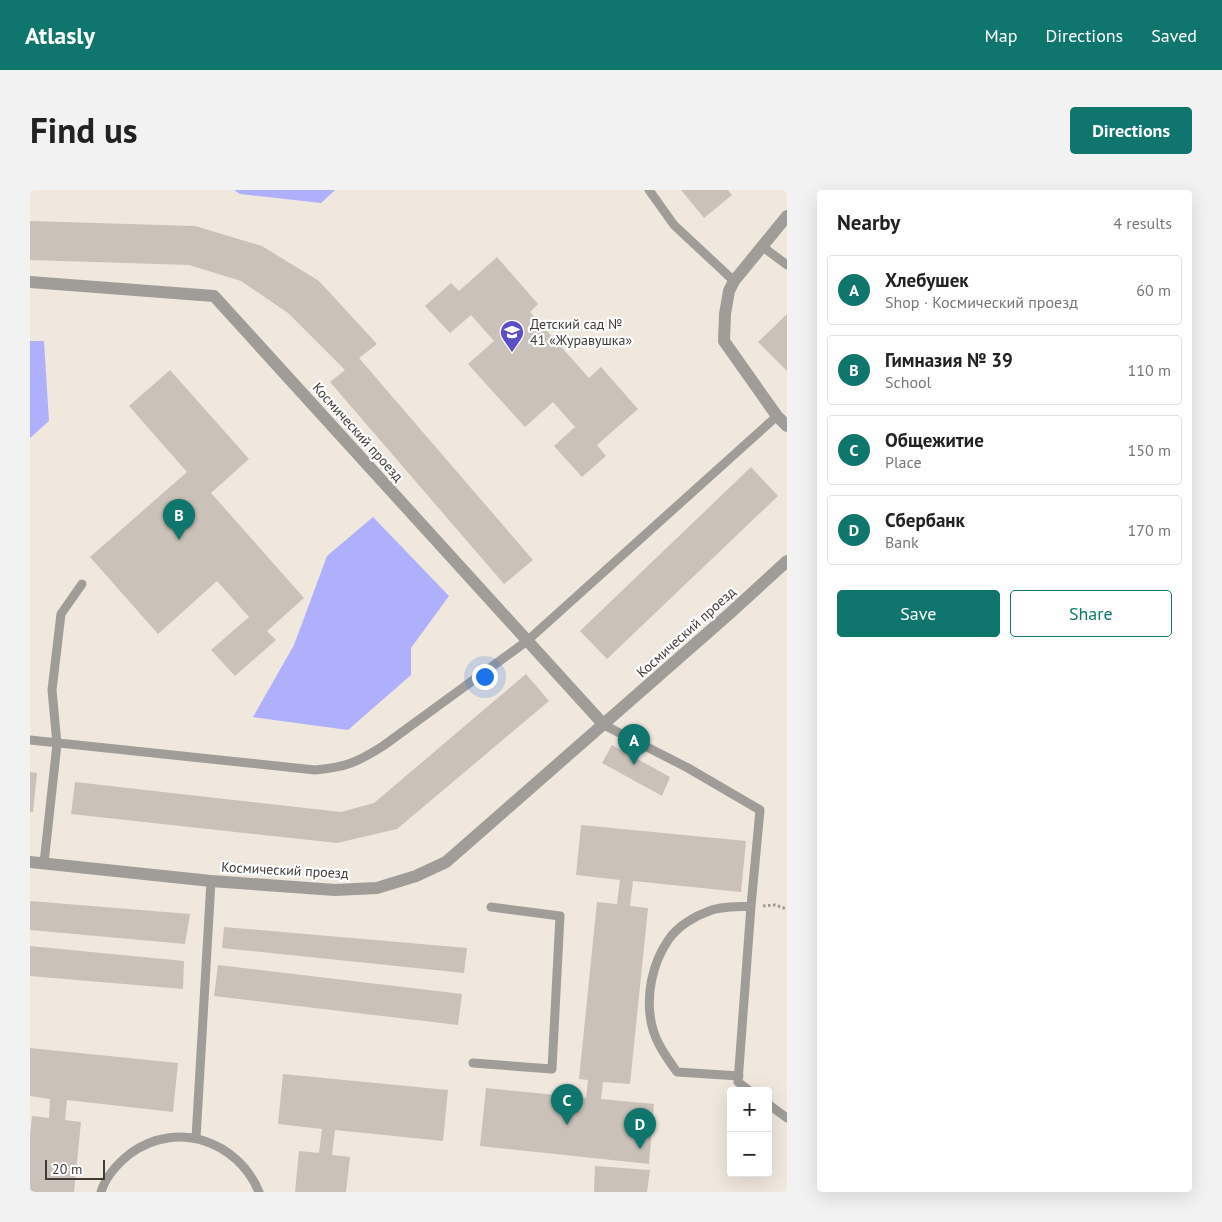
<!DOCTYPE html>
<html lang="en">
<head>
<meta charset="utf-8">
<style>
  body { margin:0; font-family:"PT Sans",sans-serif; background:#f2f2f2; color:#222 }
  .controls { position:absolute; right:15px; bottom:15px; display:grid; overflow:hidden; border-radius:5px; box-shadow:0 5px 20px #0002 }
  .controls button { width:45px; height:45px; display:grid; place-items:center; padding:0; border:0; border-bottom:1px solid #e0e0e0; background:#fff; color:#222; font:25px sans-serif }
  .scale { position:absolute; left:15px; bottom:12px; width:60px; box-sizing:border-box; padding-left:5px; border:2px solid #3f3c38; border-top:0; font-size:14px; line-height:18px; white-space:nowrap; color:#3f3c38; -webkit-text-stroke:4px #fff; paint-order:stroke }
  .you { position:absolute; left:454px; top:486px; width:18px; height:18px; margin:-12px; border:4px solid #fff; border-radius:50%; background:#1a73e8; box-shadow:0 0 0 8px #1a73e833 }
  .badge { display:grid; place-items:center; width:32px; height:32px; border-radius:50%; background:#0f766e; color:#fff; font-size:16px; font-weight:700 }
  .pin { position:absolute; translate:-50% -41px; filter:drop-shadow(0 1px 2px #0008) }
  .pin::after { content:''; position:absolute; top:26px; width:18px; height:15px; background:inherit; clip-path:polygon(0 0,100% 0,50% 100%) }
  .list { margin:0; padding:0; list-style:none }
  h2 { display:flex; justify-content:space-between; align-items:center; height:65px; margin:0; padding:0 20px; font-size:21px }
  h2 small { font-size:16px; font-weight:400; color:#767676 }
  .list li { display:grid; grid-template-columns:32px 1fr auto; gap:15px; align-items:center; box-sizing:border-box; height:70px; margin:0 10px 10px; padding:0 10px; border:1px solid #e0e0e0; border-radius:5px }
  .list b { display:block; font-size:19px; white-space:nowrap }
  .list p { margin:0; font-size:16px; white-space:nowrap; color:#767676 }
  .list em { font-size:16px; font-style:normal; color:#767676 }
  .actions { display:flex; gap:10px; padding:15px 20px }
  .actions a { flex:1; padding:11px 0; border:1px solid #0f766e; border-radius:5px; text-align:center; font-size:18px; color:#0f766e }
  .actions .main { background:#0f766e; color:#fff }
  .map { position:relative; flex:none; width:757px; height:1002px; overflow:hidden; border-radius:5px }
  header { display:flex; align-items:center; gap:30px; box-sizing:border-box; height:70px; padding:0 25px; background:#0f766e; color:#fff }
  header strong { font-size:24px }
  nav { display:flex; gap:28px; margin-inline-start:auto; font-size:18px }
  .intro { display:flex; align-items:center; justify-content:space-between; box-sizing:border-box; height:120px; padding:0 30px }
  h1 { margin:0; font-size:35px }
  .button { padding:12px 22px; border-radius:5px; background:#0f766e; color:#fff; font-size:18px; font-weight:700 }
  main { display:flex; gap:30px; padding:0 30px }
  aside { flex:1; background:#fff; border-radius:5px; box-shadow:0 5px 20px #0002 }
  .map>svg:first-child { display:block }
  .green { fill:#aeb0fe }
  .building { fill:#cac2b8 }
  .lines { fill:none; stroke-linecap:round; stroke-linejoin:round }
  .path { stroke:#9f9992; stroke-width:3; stroke-dasharray:2.5 2.5; stroke-linecap:butt }
  .lane { stroke:#a09d98; stroke-width:9 }
  .street { stroke:#a09d98; stroke-width:12 }
  .labels { text-anchor:middle; stroke-width:4.5; stroke-linejoin:round; paint-order:stroke }
  .poi-label { font-size:14px; fill:#3f3c38; stroke:#fff; text-anchor:start }
  .street-label { font-size:14px; fill:#3f3c38; stroke:#fff }
</style>
</head>
<body>
<header>
<strong>Atlasly</strong>
<nav><a>Map</a><a>Directions</a><a>Saved</a></nav>
</header>
<div class="intro"><h1>Find us</h1><a class="button">Directions</a></div>
<main>
<div class="map">
<svg width="757" height="1002" viewBox="0 0 757 1002">
  <rect width="100%" height="100%" fill="#f0e7dd"/>
  <path class="green" d="M204,0H305L291,13L210,4Z
    M0,151H14L19,231L0,248Z
    M343,327L419,406L381,458V485L318,540L223,527L264,455L297,366Z"/>
  <path class="building" d="M651,0H698L702,5L674,28Z
    M0,31L165,36L232,56L289,91L347,154L329,168L503,370L474,394L300,192L315,180L258,123L211,91L159,75L0,70Z
    M467,67L508,114L500,122L559,188L571,177L608,219L567,255L576,266L552,287L524,256L545,237L523,212L495,237L438,174L464,151L441,125L420,143L395,116L421,93L429,101Z
    M757,124V181L728,152Z
    M140,180L219,269L181,303L274,408L237,441L246,450L205,486L181,460L219,427L187,391L128,444L60,367L157,282L99,216Z
    M721,277L748,306L577,469L550,441Z
    M496,484L519,511L367,639L307,653L41,624L45,592L311,622L344,613Z
    M582,555L640,587L632,606L572,573Z
    M0,582L7,583L3,622H0Z
    M551,635L716,651L711,702L603,691L600,716L618,718L600,894L573,892L571,909L624,914L619,974L450,956L456,898L556,908L558,890L549,889L567,712L587,714L590,690L546,685Z
    M0,711L160,724L155,754L0,740Z
    M194,737L437,758L434,783L192,758Z
    M0,756L154,771L153,799L0,786Z
    M188,775L432,804L428,835L184,806Z
    M0,858L148,873L143,922L37,910L35,930L51,932L44,1002H0V945L2,926L19,928L20,909L0,906Z
    M253,884L418,900L413,951L305,940L302,965L320,967L316,1002H265L269,961L289,963L292,939L248,934Z
    M565,976L620,980L617,1002H564Z"/>
  <g class="lines">
    <path class="path" d="M733,716L745,715L757,719"/>
    <path class="lane" d="M619,0L644,35L704,91
      M733,57L757,75
      M574,535L658,578L730,620L721,716L708,892L720,901
      M0,550L285,580C316,577 326,573 353,556L497,451L747,226
      M14,673L27,554L22,500L31,424L52,394
      M443,873L522,879L530,726L461,717
      M709,886L647,882C637,868 626,853 622,836C615,807 622,773 639,749C648,736 665,726 679,721C691,716 708,717 721,716
      M738,914L757,928
      M166,948L181,691
      M71,1002C76,986 88,973 101,963C147,930 208,951 229,1002"/>
    <path class="street" d="M757,26L704,91L699,101L695,124L694,151L747,226L757,236
      M0,92L184,106L574,535
      M0,672L181,691L305,700L347,698L386,686L416,672L698,425L757,371"/>
  </g>
  <defs>
    <g id="school-pin" transform="scale(1.25)"><path d="M0 17L-7.5 6A9.5 9.5 0 1 1 7.5 6Z" fill="#5b4ec6" stroke="#fff"/><path d="M0-5L7-2L0 1L-7-2ZM-4 1L0 2.5L4 1V4Q0 6-4 4Z" fill="#fff"/></g>
  </defs>
  <g fill-rule="evenodd">
    <use href="#school-pin" x="482" y="142"/>
  </g>
  <g class="labels">
    <g class="poi-label">
      <text x="500" y="139">Детский сад №<tspan x="500" dy="16">41 «Журавушка»</tspan></text>
    </g>
    <g class="street-label">
      <text transform="translate(328 242) rotate(48)" y="5">Космический проезд</text>
      <text transform="translate(656 442) rotate(-42)" y="5">Космический проезд</text>
      <text transform="translate(255 680) rotate(3)" y="5">Космический проезд</text>
    </g>
  </g>
</svg>
<div class="controls">
<button>+</button>
<button>−</button>
</div>
<div class="scale">20 m</div>
<div class="you"></div>
<div class="pin badge" style="left:604px;top:575px">A</div>
<div class="pin badge" style="left:149px;top:350px">B</div>
<div class="pin badge" style="left:537px;top:935px">C</div>
<div class="pin badge" style="left:610px;top:959px">D</div>
</div>
<aside>
<h2>Nearby<small>4 results</small></h2>
<ul class="list">
<li><span class="badge">A</span><div><b>Хлебушек</b><p>Shop · Космический проезд</p></div><em>60 m</em></li>
<li><span class="badge">B</span><div><b>Гимназия № 39</b><p>School</p></div><em>110 m</em></li>
<li><span class="badge">C</span><div><b>Общежитие</b><p>Place</p></div><em>150 m</em></li>
<li><span class="badge">D</span><div><b>Сбербанк</b><p>Bank</p></div><em>170 m</em></li>
</ul>
<div class="actions"><a class="main">Save</a><a>Share</a></div>
</aside>
</main>
</body>
</html>
